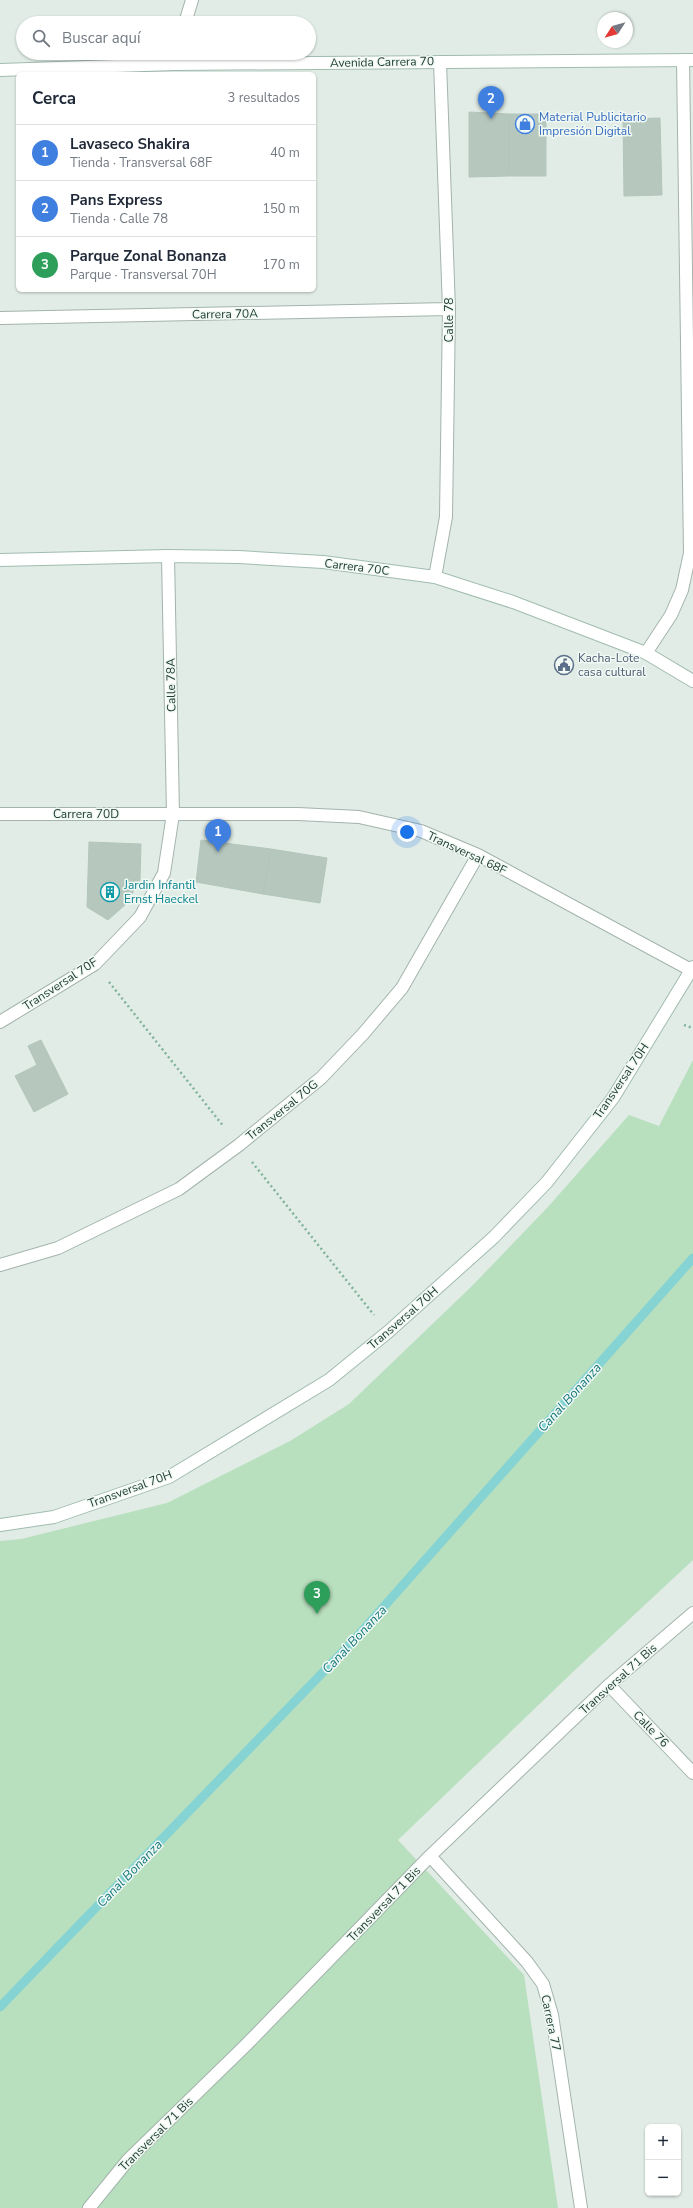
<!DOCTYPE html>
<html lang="es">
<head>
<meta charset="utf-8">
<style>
  body { margin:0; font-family:"Nunito Sans",sans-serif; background:#f6f6f7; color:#1f2937 }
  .controls { position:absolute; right:12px; bottom:12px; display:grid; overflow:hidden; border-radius:6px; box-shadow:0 1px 3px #0004 }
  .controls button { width:36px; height:36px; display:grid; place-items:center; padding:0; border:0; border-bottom:1px solid #e0e1e3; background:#fff; color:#1f2937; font:20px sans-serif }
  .compass { position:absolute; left:597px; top:12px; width:36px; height:36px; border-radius:50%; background:#fff; box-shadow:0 1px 3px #0004; rotate:234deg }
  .you { position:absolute; left:407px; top:832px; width:14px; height:14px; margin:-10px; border:3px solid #fff; border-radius:50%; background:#1a73e8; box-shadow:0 0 0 6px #1a73e833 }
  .badge { display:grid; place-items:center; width:26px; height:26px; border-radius:50%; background:#814443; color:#fff; font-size:13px; font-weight:700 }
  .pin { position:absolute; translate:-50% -33px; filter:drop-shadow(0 1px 2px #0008) }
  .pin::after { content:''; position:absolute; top:21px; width:14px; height:12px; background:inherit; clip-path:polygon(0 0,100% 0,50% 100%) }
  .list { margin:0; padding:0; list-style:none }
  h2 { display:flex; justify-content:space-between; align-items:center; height:52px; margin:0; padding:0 16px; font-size:17px }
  h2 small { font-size:13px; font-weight:400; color:#747a83 }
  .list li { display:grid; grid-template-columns:26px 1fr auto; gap:12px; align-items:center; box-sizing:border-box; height:56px; padding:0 16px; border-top:1px solid #e0e1e3 }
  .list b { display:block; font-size:15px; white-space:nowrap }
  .list p { margin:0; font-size:13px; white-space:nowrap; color:#747a83 }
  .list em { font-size:13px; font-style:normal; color:#747a83 }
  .icon { flex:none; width:22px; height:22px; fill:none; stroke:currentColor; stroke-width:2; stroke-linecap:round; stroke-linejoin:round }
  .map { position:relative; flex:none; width:693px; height:2208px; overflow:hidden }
  .search { position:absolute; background:#fff; box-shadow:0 1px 3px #0004; left:16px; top:16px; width:300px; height:44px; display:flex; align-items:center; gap:10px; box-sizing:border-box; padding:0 14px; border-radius:22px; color:#747a83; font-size:15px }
  .panel { position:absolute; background:#fff; box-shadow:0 1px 3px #0004; left:16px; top:72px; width:300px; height:220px; border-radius:6px }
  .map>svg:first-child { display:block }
  .green { fill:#b8dfbe }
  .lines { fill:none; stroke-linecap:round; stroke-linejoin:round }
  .stream { stroke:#86d3d4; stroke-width:9 }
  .building { fill:#b6c7be; stroke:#b3c6bc }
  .street-casing { stroke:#a3b4ac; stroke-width:14 }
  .secondary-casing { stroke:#a1bcaf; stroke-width:14 }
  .path { stroke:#80b29b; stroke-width:2.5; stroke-dasharray:2 3; stroke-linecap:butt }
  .street { stroke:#fff; stroke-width:12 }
  .secondary { stroke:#fff; stroke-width:12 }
  .labels { text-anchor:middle; stroke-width:3; stroke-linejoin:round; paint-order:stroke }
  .street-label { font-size:12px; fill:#203e32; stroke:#f1f9f4 }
  .shop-label { font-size:12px; fill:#366cbe; stroke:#f1f9f4; text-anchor:start }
  .service-label { font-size:12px; fill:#4e5e75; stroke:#f1f9f4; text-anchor:start }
  .culture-label { font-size:12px; fill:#0d838f; stroke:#f1f9f4; text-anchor:start }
  .water-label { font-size:13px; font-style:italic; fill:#17797d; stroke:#f1f9f4 }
</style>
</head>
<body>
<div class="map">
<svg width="693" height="2208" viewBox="0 0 693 2208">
  <rect width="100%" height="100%" fill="#e1ece6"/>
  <path class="green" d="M693,1060V1560L576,1669L398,1840L524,1975L558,2208H0V1541L21,1539L167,1503L290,1441L349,1404L472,1286L547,1208L629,1115L659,1126Z"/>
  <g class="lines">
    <path class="stream" d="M0,2007L356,1638L693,1258"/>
  </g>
  <path class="building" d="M469,112L509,114V176L469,177Z
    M509,114H546V176H509Z
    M660,118L662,195L624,196L623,119Z
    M201,840L271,849L263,894L196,882Z
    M89,842L141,844L140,880L126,904L108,920L87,907Z
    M271,849L327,858L320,903L263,894Z
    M41,1040L68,1094L34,1112L15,1076L37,1065L28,1046Z"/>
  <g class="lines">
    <g class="street-casing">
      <path id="street" d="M185,23L192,0
        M174,64L177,53
        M0,318L449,309
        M435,577L446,517L449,309L440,62
        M646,653L671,615L682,590L690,553L683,60
        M0,814H298L359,817L421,831L478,855L691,970
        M0,1022L95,964L140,917L164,873L173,814L168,556
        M0,1265L58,1248L179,1189L239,1145L321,1078L363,1034L402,988L478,855
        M609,1685L693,1773
        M430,1856L527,1962L543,1984L552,2015L581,2208
        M89,2208L128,2160L246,2045L430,1856L609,1685L693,1613"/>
    </g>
    <g class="secondary-casing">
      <path id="secondary" d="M0,70L174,64L693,60
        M0,560L168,556L239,557L323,562L435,577L513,602L646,653L693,681
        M0,1525L54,1517L169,1477L329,1380L388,1332L494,1237L547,1182L613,1098L693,967"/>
    </g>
    <path class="path" d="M109,982L224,1127
      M684,1025L693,1028
      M252,1162L374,1315"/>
    <use href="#street" class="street"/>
    <use href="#secondary" class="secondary"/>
  </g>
  <defs>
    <g id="shop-ring" transform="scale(1)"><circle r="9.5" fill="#f1f9f4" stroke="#3f7fe0" stroke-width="1.5"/><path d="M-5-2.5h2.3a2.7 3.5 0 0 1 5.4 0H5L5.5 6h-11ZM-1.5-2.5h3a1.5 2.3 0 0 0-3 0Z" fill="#3f7fe0"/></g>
    <g id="civic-ring" transform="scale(1)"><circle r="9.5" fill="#f1f9f4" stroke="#5c6f8a" stroke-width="1.5"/><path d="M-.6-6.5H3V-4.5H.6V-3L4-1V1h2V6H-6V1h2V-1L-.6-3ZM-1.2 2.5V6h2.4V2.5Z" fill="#5c6f8a"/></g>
    <g id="building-ring" transform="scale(1)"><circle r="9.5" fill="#f1f9f4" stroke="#0f9aa8" stroke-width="1.5"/><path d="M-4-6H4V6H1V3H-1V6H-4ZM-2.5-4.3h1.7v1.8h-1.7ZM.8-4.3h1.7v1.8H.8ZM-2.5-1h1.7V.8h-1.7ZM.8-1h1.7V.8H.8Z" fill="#0f9aa8"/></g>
  </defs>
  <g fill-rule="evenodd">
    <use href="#shop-ring" x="525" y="124"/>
    <use href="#civic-ring" x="564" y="665"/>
    <use href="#building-ring" x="110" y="892"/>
  </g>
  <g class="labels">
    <g class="street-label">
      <text transform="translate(382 62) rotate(-1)" y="4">Avenida Carrera 70</text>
      <text transform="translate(225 314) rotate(-1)" y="4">Carrera 70A</text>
      <text transform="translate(449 320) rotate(-90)" y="4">Calle 78</text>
      <text transform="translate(357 567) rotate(7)" y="4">Carrera 70C</text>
      <text transform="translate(171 685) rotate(-91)" y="4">Calle 78A</text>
      <text x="86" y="818">Carrera 70D</text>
      <text transform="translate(467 853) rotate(25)" y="4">Transversal 68F</text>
      <text transform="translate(60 984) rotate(-33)" y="4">Transversal 70F</text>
      <text transform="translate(621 1081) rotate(-56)" y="4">Transversal 70H</text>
      <text transform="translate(282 1110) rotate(-39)" y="4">Transversal 70G</text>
      <text transform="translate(403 1318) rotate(-41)" y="4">Transversal 70H</text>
      <text transform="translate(130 1489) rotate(-20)" y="4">Transversal 70H</text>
      <text transform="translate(618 1679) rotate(-42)" y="4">Transversal 71 Bis</text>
      <text transform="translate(651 1729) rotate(46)" y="4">Calle 76</text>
      <text transform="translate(384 1904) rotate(-46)" y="4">Transversal 71 Bis</text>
      <text transform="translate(551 2023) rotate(78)" y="4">Carrera 77</text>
      <text transform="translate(156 2134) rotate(-45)" y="4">Transversal 71 Bis</text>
    </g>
    <g class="shop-label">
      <text x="539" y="121">Material Publicitario<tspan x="539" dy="14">Impresión Digital</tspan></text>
    </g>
    <g class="service-label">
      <text x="578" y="662">Kacha-Lote<tspan x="578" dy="14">casa cultural</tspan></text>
    </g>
    <g class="culture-label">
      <text x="124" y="889">Jardin Infantil<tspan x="124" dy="14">Ernst Haeckel</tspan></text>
    </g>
    <g class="water-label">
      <text transform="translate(569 1397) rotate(-48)" y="5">Canal Bonanza</text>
      <text transform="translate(354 1639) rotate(-47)" y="5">Canal Bonanza</text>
      <text transform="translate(129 1873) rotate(-46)" y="5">Canal Bonanza</text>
    </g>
  </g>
</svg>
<div class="controls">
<button>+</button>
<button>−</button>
</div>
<svg class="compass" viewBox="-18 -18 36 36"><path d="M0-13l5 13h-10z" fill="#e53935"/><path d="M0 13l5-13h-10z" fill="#747a83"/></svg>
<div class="you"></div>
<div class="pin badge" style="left:218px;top:852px;background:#3f7fe0">1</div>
<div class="pin badge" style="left:491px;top:119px;background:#3f7fe0">2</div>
<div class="pin badge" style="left:317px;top:1614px;background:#2e9e5b">3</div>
<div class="search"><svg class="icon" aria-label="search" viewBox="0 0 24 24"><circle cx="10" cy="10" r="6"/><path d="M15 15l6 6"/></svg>Buscar aquí</div>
<section class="panel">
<h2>Cerca<small>3 resultados</small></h2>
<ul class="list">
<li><span class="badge" style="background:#3f7fe0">1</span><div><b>Lavaseco Shakira</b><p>Tienda · Transversal 68F</p></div><em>40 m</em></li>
<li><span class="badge" style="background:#3f7fe0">2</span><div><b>Pans Express</b><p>Tienda · Calle 78</p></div><em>150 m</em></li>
<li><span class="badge" style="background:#2e9e5b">3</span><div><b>Parque Zonal Bonanza</b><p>Parque · Transversal 70H</p></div><em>170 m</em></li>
</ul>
</section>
</div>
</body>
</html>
